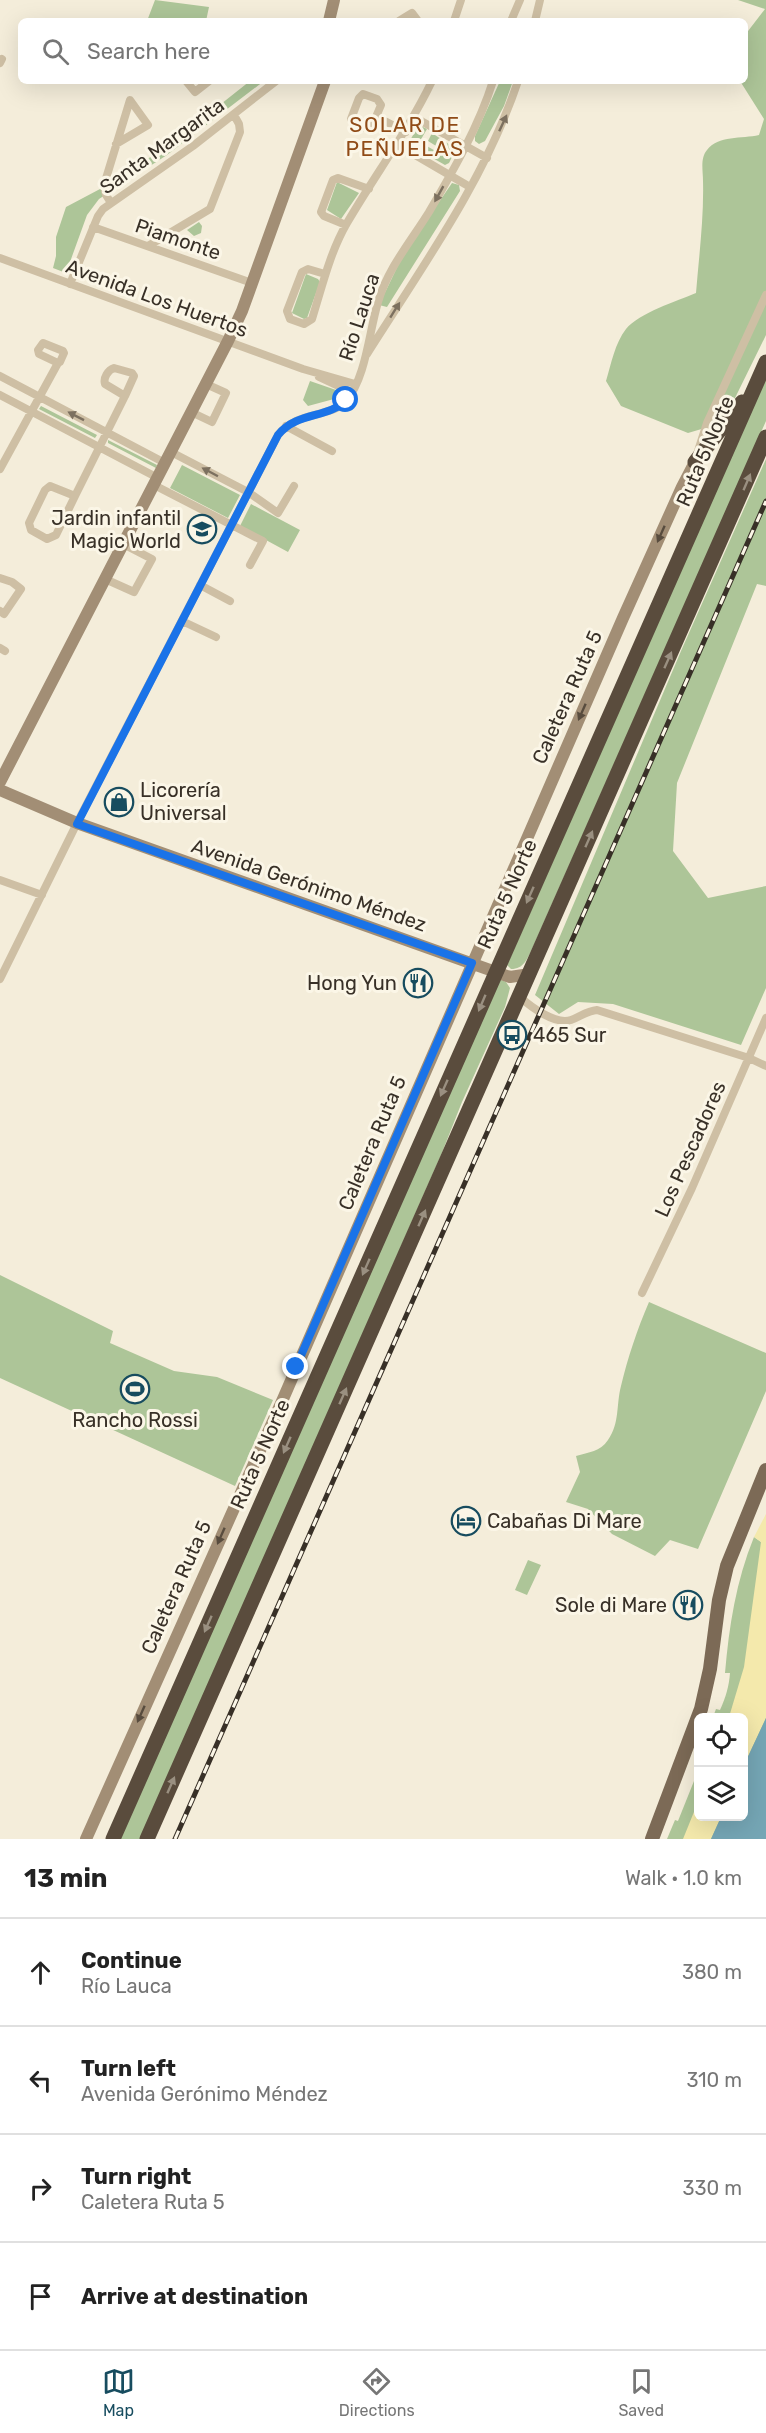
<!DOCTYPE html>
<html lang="en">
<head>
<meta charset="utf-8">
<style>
  body { margin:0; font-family:Rubik,sans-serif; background:#f6f6f6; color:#222 }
  .controls { position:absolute; right:18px; bottom:18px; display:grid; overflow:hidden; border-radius:9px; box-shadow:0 6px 24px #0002 }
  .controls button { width:54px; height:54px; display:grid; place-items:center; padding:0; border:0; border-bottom:2px solid #e0e0e0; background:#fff; color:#222; font:30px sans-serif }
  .stop { position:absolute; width:18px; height:18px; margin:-14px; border:4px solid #1a73e8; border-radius:50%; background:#fff }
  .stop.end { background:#1a73e8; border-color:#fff; box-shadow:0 2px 6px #0008 }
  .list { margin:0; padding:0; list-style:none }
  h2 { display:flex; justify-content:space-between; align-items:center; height:78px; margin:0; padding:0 24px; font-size:26px }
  h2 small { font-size:20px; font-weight:400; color:#767676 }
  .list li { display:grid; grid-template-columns:39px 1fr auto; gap:18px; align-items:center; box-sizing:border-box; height:108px; padding:0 24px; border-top:2px solid #e0e0e0 }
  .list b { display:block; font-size:22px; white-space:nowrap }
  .list p { margin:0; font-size:20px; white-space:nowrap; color:#767676 }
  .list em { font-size:20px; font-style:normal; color:#767676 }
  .icon { flex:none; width:33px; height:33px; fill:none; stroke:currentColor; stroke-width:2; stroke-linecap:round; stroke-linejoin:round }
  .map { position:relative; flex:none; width:766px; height:1839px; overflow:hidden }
  .search { position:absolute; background:#fff; box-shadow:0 6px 24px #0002; left:18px; right:18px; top:18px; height:66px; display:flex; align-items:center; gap:15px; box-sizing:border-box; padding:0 21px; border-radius:9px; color:#767676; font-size:22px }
  .sheet { height:510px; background:#fff }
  nav { display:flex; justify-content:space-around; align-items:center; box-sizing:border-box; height:84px; border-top:2px solid #e0e0e0; background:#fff; font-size:16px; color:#767676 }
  nav a { display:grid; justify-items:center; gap:3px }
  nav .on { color:#174c5f }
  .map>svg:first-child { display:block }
  .green { fill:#adc598 }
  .sand { fill:#f4e9ac }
  .water { fill:#75a6b5 }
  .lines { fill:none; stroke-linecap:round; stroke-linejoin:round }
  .street { stroke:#cebfa4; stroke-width:8 }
  .secondary { stroke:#a28e75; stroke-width:12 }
  .primary { stroke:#7c6a56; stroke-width:14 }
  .highway { stroke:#5a4c3d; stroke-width:15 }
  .rail-casing { stroke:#383027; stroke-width:5 }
  .rail { stroke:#fbf6e7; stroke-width:3; stroke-dasharray:9; stroke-linecap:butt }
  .oneway { fill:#7c705f }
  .oneway2 { fill:#9a9081 }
  .oneway3 { fill:#584c3e }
  .route { stroke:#1a73e8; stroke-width:8 }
  .labels { text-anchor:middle; stroke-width:6; stroke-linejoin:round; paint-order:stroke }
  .street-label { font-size:20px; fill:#383027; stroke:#fbf6e7 }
  .poi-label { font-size:20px; fill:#383027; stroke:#fbf6e7; text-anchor:end }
  .neighbourhood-label { font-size:21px; letter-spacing:1.5px; fill:#904b17; stroke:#fbf6e7 }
</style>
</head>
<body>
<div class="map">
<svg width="766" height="1839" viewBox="0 0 766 1839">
  <rect width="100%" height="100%" fill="#f4edda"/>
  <path class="green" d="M155,0L209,7L206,21H147Z
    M738,0H766V335L735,398L715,425L688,433L621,406L606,381C611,364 615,343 626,329C639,313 677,301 696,293C699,256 704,218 703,181C703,171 700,158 707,150C718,135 742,139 759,135L764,119L740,81H745V35L765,9Z
    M250,81H264L167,155L99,199L87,215L66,273L53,268L56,256V237L66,207L117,180L178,138Z
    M500,81H513L504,106L485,141L479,144L475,141V136Z
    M419,125L427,129L416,148L409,142Z
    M432,133L456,149L449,163L445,165L422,152L425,145L439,153L441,149L428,141Z
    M337,182L359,193L341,219L327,210Z
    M452,183L459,185L460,191L387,307L379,305L404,253Z
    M199,222L202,226L201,233L194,236L187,230Z
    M306,274L318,279L320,282L307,318L304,319L292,313Z
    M766,378V421L532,949C527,959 524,969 511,969L507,965Z
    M310,381L336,390L339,395L334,399L308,406L303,400Z
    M41,406L97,435L95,438L39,409Z
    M108,440L157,465L156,468L108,443Z
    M766,459V586L757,584L677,783L673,851L708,898L766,886V988L741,1045L613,1004L578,1002L559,1014L535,995L681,651Z
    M182,465L240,495L228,518L170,488Z
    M251,504L300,530L288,552L240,526Z
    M499,979L506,982L510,988L505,1007L462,1102L441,1155L141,1839H120Z
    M0,1275L113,1331L110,1343L174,1371L217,1377L273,1400L235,1486L0,1378Z
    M649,1302L766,1353V1391L698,1549L670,1540L655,1556L612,1534L588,1509L566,1502L580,1472L576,1456C589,1452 600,1452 608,1440C620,1423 616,1405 621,1386C628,1357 637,1330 649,1302Z
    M766,1534V1839H667L675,1820L678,1821L698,1771L695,1769L698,1759V1816H744V1718L713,1717L716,1709L720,1710C726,1697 729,1686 730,1673H725C729,1626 736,1581 754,1537L761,1542Z
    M528,1560L541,1565L527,1595L515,1590Z"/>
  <path class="sand" d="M766,1514V1718L744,1765V1718L729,1717L744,1667L761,1542L754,1537Z
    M698,1802V1816L721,1817L711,1839H683Z"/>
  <path class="water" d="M766,1718V1839H711L721,1817L744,1816V1765Z"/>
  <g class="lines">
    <path class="street" d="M399,21L412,13L418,21
      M454,21L461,0
      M511,21L520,0
      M535,21L540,0
      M0,63L2,59
      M186,81L195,92L209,81
      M363,94L377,99L381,105L373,124L365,128L354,125L351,119L359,98Z
      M377,117L406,132
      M414,117L487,158
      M398,145L470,187
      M111,203L106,195L104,185L130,100L148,125L116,144
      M346,225L324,216L321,212L333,180L338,178L369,189
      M93,227L252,283
      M148,246L210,209L240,132L239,124L234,115
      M0,258L303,369L355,384
      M325,274L308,269L302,272L287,311L290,319L304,324L312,319C322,287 330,252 347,223C375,175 408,131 432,81
      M70,284L98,216L103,209L193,146L276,81
      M43,343L63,351L64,353L60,362L58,363L39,354L38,350Z
      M367,354C422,267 485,180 518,81
      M114,368L132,373L134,376L125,396L105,384C103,378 108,370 114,368Z
      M0,376L165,463
      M319,377L351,392
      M0,395L158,478
      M191,412L212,422L226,393L206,384
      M286,426L332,451
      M171,452L248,492L278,513L294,486
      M697,454L707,423L766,295
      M0,469L58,363
      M154,485L263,541L250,565
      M50,486L75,496L56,535L47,539L31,530L29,523L45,490Z
      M75,496L125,396
      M0,578L12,582L21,589L4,614L0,611
      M105,579L134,592L152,559L123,544
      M200,585L230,601
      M182,621L216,637
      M0,648L5,651
      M0,880L42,895
      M0,979L77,823L278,435C298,410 331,418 346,401C366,378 369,332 378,302C388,268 411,241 429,212C453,171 479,126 493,81
      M520,997C531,1007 555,1025 571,1020C580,1017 586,1011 597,1010L749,1058L766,1066
      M642,1293L692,1188L766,1018"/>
    <path class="secondary" d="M329,21L334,0
      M0,782L228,341L242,311L325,81
      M0,790L77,823L510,977L530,974
      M86,1839L283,1399L623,618L682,487L695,462"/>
    <path class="primary" d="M652,1839L701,1709L710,1669L719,1600L727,1566L766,1470"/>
    <path class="highway" d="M695,462L742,402
      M113,1839L766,362
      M147,1839L766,437"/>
    <g class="rail-casing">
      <path id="rail" d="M175,1839L766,501"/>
    </g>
    <use href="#rail" class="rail"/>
  </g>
  <defs><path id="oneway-solid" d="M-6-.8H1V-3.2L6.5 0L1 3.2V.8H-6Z" transform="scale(1.5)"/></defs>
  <g class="oneway">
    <use href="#oneway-solid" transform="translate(503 123) rotate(-65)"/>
    <use href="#oneway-solid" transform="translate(439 194) rotate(119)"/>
    <use href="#oneway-solid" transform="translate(395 310) rotate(-58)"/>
    <use href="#oneway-solid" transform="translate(76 416) rotate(-153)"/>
    <use href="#oneway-solid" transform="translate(210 472) rotate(-152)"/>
  </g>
  <g class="oneway2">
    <use href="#oneway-solid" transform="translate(747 482) rotate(-67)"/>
    <use href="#oneway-solid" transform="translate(668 660) rotate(-66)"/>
    <use href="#oneway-solid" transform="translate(589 839) rotate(-66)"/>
    <use href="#oneway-solid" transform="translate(530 895) rotate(114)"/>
    <use href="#oneway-solid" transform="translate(482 1003) rotate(113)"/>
    <use href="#oneway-solid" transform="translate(444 1088) rotate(114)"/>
    <use href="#oneway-solid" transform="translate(422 1218) rotate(-66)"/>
    <use href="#oneway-solid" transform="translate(366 1267) rotate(114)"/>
    <use href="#oneway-solid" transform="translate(343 1396) rotate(-66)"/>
    <use href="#oneway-solid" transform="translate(287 1445) rotate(114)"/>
    <use href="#oneway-solid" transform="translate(208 1624) rotate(114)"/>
    <use href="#oneway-solid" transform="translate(171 1785) rotate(-66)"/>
  </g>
  <g class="oneway3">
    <use href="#oneway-solid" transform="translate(661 534) rotate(114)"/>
    <use href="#oneway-solid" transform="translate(582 712) rotate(114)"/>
    <use href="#oneway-solid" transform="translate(221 1536) rotate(114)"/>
    <use href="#oneway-solid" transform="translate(141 1714) rotate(114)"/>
  </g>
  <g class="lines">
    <path class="route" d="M296,1367L472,963L77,824L278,435C298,411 328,419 346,400"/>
  </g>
  <defs>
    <g id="school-ring" transform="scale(1.5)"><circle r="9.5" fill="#fbf6e7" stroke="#174c5f" stroke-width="1.5"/><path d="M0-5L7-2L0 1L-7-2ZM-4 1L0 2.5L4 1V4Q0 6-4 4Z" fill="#174c5f"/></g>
    <g id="shop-ring" transform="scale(1.5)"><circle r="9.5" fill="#fbf6e7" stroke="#174c5f" stroke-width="1.5"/><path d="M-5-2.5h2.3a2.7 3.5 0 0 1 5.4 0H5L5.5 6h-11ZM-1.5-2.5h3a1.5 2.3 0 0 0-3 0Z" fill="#174c5f"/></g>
    <g id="restaurant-ring" transform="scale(1.5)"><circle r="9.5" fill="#fbf6e7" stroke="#174c5f" stroke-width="1.5"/><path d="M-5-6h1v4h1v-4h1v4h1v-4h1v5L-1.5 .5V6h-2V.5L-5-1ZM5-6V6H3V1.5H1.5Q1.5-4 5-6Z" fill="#174c5f"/></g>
    <g id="bus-ring" transform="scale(1.5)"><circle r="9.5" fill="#fbf6e7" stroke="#174c5f" stroke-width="1.5"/><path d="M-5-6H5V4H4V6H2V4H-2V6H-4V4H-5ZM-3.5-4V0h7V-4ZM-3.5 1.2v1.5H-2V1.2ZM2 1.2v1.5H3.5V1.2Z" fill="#174c5f"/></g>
    <g id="stadium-ring" transform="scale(1.5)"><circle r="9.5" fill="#fbf6e7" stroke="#174c5f" stroke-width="1.5"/><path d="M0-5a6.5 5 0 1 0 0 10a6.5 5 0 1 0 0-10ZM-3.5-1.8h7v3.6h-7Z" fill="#174c5f"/></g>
    <g id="hotel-ring" transform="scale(1.5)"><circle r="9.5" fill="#fbf6e7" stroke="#174c5f" stroke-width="1.5"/><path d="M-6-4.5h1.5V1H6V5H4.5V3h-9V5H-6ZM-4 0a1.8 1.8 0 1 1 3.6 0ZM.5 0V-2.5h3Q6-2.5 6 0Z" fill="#174c5f"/></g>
  </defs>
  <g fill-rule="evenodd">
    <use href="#school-ring" x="202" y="529"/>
    <use href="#shop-ring" x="119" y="802"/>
    <use href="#restaurant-ring" x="418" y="983"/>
    <use href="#bus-ring" x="512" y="1035"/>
    <use href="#stadium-ring" x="135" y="1389"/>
    <use href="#hotel-ring" x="466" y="1521"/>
    <use href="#restaurant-ring" x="688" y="1605"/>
  </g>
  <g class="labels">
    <g class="street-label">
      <text transform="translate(162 146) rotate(-36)" y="7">Santa Margarita</text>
      <text transform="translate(178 239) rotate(19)" y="7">Piamonte</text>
      <text transform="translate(157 298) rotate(20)" y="7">Avenida Los Huertos</text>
      <text transform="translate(359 317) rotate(-72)" y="7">Río Lauca</text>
      <text transform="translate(705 451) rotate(-67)" y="7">Ruta 5 Norte</text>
      <text transform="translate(567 697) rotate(-66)" y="7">Caletera Ruta 5</text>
      <text transform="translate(309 885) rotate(19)" y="7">Avenida Gerónimo Méndez</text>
      <text transform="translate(507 894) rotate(-66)" y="7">Ruta 5 Norte</text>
      <text transform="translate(372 1143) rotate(-67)" y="7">Caletera Ruta 5</text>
      <text transform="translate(690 1149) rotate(-66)" y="7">Los Pescadores</text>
      <text transform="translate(260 1454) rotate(-66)" y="7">Ruta 5 Norte</text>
      <text transform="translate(176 1587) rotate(-66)" y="7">Caletera Ruta 5</text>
    </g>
    <g class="poi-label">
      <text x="181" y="525">Jardin infantil<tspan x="181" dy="23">Magic World</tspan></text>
      <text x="140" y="797" text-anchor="start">Licorería<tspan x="140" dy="23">Universal</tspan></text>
      <text x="397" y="990">Hong Yun</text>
      <text x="533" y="1042" text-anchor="start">465 Sur</text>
      <text x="135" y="1427" text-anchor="middle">Rancho Rossi</text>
      <text x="487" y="1528" text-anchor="start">Cabañas Di Mare</text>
      <text x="667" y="1612">Sole di Mare</text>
    </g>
    <g class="neighbourhood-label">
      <text x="405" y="132">SOLAR DE<tspan x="405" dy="24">PEÑUELAS</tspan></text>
    </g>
  </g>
</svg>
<div class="controls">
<button><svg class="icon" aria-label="locate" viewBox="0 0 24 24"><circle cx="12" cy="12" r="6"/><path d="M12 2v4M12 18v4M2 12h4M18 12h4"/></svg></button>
<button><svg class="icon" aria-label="layers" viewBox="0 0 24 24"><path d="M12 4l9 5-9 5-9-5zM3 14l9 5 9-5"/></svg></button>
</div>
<div class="stop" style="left:346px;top:400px"></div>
<div class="stop end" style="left:296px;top:1367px"></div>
<div class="search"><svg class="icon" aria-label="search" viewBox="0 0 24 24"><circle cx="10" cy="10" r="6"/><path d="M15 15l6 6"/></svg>Search here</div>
</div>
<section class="sheet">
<h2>13 min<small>Walk · 1.0 km</small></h2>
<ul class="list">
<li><svg class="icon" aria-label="ahead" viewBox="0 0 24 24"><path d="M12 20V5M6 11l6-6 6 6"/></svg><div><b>Continue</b><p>Río Lauca</p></div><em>380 m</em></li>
<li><svg class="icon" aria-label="left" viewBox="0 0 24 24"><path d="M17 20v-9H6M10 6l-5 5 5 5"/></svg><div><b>Turn left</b><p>Avenida Gerónimo Méndez</p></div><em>310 m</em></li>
<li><svg class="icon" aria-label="right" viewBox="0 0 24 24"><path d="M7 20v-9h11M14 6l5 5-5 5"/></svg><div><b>Turn right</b><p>Caletera Ruta 5</p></div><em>330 m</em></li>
<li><svg class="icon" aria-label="arrive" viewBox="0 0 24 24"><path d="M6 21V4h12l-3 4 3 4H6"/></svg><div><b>Arrive at destination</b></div></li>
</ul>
</section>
<nav>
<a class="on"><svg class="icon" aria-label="map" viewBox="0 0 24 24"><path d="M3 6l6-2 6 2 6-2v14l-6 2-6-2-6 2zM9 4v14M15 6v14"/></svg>Map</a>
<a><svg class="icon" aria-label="directions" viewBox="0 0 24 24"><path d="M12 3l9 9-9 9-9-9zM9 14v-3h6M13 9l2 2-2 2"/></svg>Directions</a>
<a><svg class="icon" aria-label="saved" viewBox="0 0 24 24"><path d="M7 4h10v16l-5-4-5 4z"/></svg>Saved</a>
</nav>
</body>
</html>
